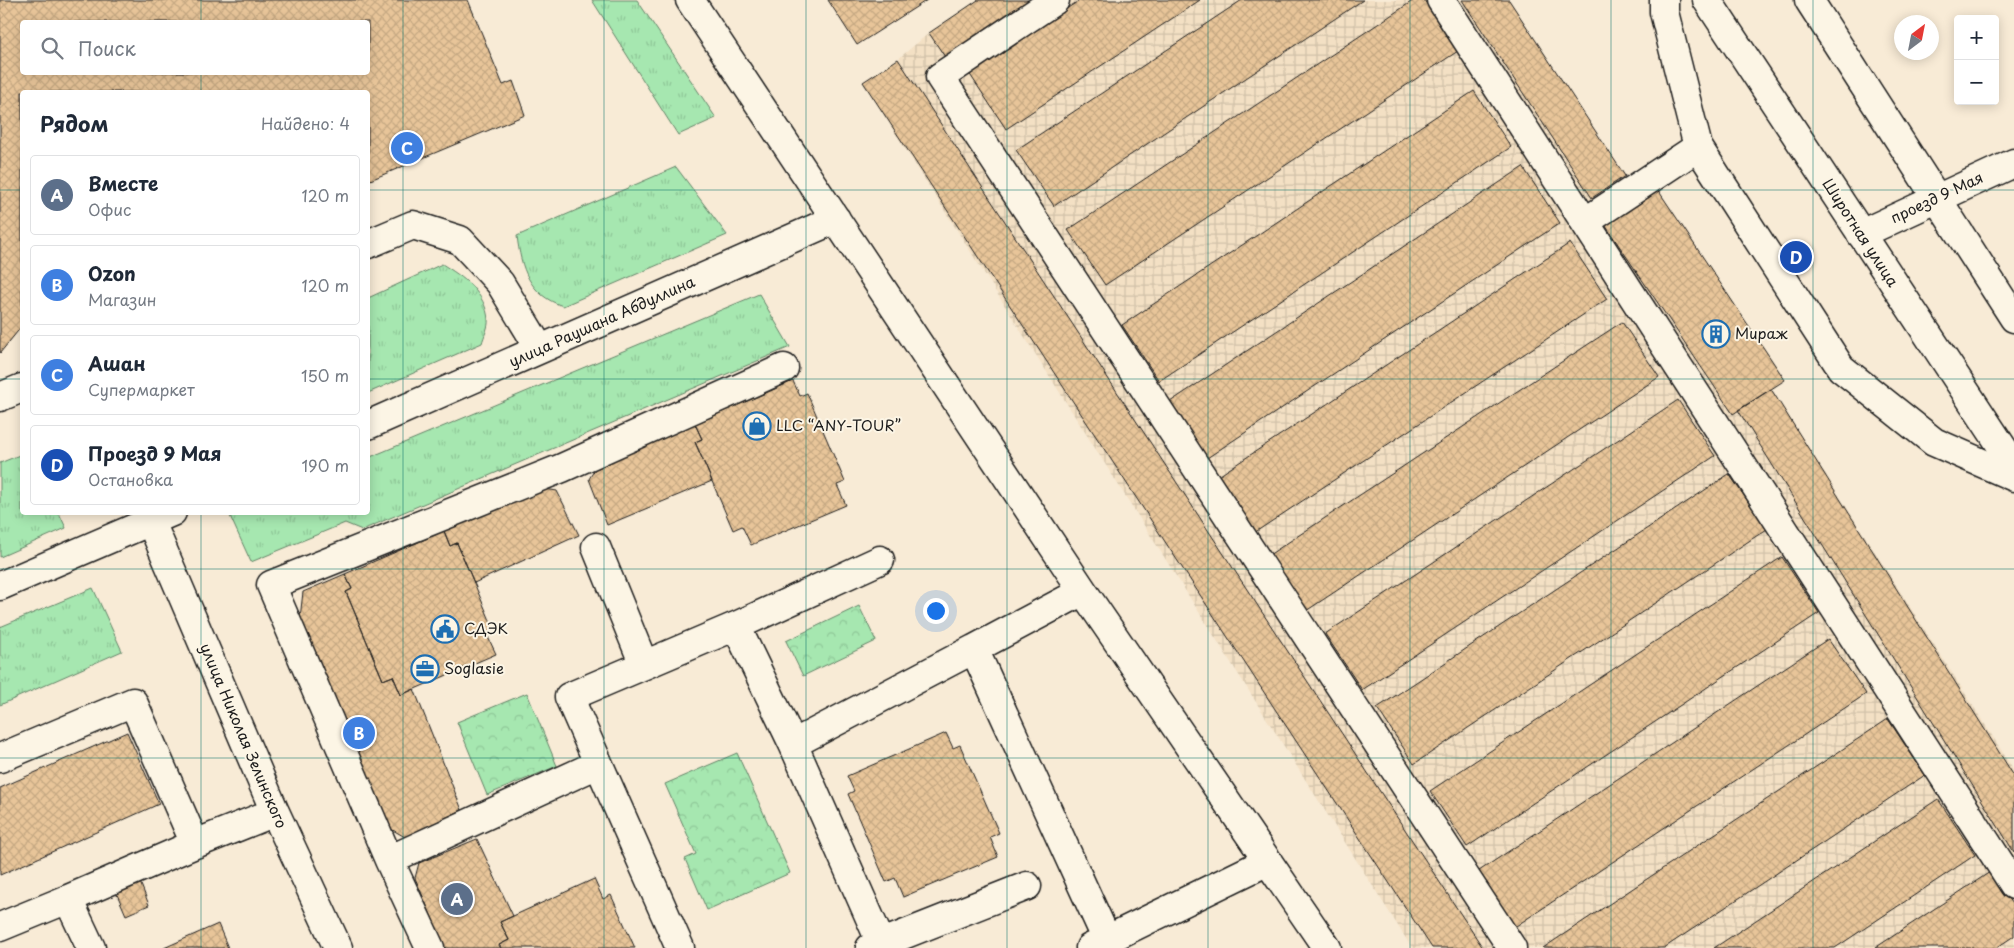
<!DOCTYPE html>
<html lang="ru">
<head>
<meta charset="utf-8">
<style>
  body { margin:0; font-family:"Playpen Sans",sans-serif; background:#f6f6f7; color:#1f2937 }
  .controls { position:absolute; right:15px; top:15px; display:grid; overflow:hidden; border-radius:5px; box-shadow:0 2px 12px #0003 }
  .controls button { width:45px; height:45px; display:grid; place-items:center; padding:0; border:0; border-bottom:1px solid #e0e1e3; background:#fff; color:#1f2937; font:25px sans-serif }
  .compass { position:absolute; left:1894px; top:15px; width:45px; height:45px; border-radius:50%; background:#fff; box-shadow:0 2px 12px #0003; rotate:32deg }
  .you { position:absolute; left:935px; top:610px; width:18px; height:18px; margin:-12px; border:4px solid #fff; border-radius:50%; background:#1a73e8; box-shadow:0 0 0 8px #1a73e833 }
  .badge { display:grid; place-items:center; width:32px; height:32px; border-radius:50%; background:#ea580c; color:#fff; font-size:16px; font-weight:700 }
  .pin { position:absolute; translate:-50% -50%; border:2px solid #fff; box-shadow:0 1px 5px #0006 }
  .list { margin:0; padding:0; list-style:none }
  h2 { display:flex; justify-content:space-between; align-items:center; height:65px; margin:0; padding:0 20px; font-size:21px }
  h2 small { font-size:16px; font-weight:400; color:#747a83 }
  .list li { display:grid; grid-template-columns:32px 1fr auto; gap:15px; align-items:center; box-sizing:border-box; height:80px; margin:0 10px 10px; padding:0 10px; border:1px solid #e0e1e3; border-radius:5px }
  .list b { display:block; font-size:19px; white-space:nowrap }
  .list p { margin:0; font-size:16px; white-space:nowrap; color:#747a83 }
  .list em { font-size:16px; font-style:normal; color:#747a83 }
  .icon { flex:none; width:28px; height:28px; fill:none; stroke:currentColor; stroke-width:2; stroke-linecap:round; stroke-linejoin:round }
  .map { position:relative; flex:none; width:2014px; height:948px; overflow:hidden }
  .search { position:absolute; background:#fff; box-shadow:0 2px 12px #0003; left:20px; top:20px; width:350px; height:55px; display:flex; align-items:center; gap:12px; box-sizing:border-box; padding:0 18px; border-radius:5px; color:#747a83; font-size:19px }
  .panel { position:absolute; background:#fff; box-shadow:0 2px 12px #0003; left:20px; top:90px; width:350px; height:425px; border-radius:5px }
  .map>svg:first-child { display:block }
  .industrial { fill:url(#industrial-grid) }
  .grass { fill:url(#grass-tufts); stroke:#618266 }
  .park { fill:url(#park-crowns); stroke:#618266 }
  .building { fill:url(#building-cross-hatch); stroke:#1c1c1c; fill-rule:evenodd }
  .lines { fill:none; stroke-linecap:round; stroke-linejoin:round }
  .minor-casing { stroke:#1c1c1c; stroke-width:31 }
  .major-casing { stroke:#1c1c1c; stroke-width:31 }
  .minor { stroke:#fcf5e5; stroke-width:28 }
  .major { stroke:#fcf5e5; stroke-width:28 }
  .grid { fill:none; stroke:#0f766e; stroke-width:1; stroke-opacity:0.55 }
  .labels { text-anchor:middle; stroke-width:4; stroke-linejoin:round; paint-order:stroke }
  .street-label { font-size:15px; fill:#1c1c1c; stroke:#fcf5e5 }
  .poi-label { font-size:15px; fill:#1c1c1c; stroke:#fcf5e5; text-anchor:start }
</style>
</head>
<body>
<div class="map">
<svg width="2014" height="948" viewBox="0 0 2014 948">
  <defs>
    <pattern id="industrial-grid" width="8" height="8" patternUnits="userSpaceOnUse" patternTransform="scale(1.25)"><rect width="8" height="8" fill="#f3e0c4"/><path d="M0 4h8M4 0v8" fill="none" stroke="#d0c0a8"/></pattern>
    <pattern id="grass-tufts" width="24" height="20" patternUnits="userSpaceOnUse" patternTransform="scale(1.25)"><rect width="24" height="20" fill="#a6e7b0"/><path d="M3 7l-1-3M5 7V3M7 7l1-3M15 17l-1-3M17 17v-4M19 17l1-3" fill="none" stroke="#8ec697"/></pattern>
    <pattern id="park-crowns" width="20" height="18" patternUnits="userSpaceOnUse" patternTransform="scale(1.25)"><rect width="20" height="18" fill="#a6e7b0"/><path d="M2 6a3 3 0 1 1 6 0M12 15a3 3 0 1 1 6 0" fill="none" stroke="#8ec697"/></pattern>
    <pattern id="building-cross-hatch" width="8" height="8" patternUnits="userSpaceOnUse" patternTransform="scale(1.25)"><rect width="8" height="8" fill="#e8c599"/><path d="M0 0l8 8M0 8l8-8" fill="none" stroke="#c6a983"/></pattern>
  </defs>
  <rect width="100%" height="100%" fill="#f8ebd6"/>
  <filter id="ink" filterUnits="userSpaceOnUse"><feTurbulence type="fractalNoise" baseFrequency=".02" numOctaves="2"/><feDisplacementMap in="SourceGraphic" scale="10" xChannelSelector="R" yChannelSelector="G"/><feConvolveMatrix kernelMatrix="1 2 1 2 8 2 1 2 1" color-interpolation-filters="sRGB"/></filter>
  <g filter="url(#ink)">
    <path class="industrial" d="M978,0H1509L1625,176L1592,198L1603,222L1732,413L1771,389L2014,770V948H1412L863,82L898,59L929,33Z"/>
    <path class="grass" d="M592,0H637L716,118L678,135Z
      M676,167L727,235L563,306C529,295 521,268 517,236Z
      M442,264C463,277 486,293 488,320C489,326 484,336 482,343L368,393V298Z
      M759,294L790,347L362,530L345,523L251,562L230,516L237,512H368V458Z
      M22,454V512L59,513L66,528L0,557V463Z
      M93,588L122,651L0,705V627Z"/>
    <path class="park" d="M859,606L876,641L803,676L786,641Z
      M527,693L557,766L487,795L457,722Z
      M737,753L790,873L707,910L685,859L696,854L665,784Z"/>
    <path class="building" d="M0,0H468L503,85L513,81L525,115L368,181V92H22V326L0,353ZM22,22H368V72H22Z
      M828,0H927L857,45Z
      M978,0H1037L947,60L929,33Z
      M1080,0H1200L1006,129L969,73Z
      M1242,0H1363L1054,206L1016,150Z
      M1414,0H1424L1458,51L1105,285L1068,230Z
      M1462,0H1509L1625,176L1592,198Z
      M898,59L1483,948H1432L863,82Z
      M1474,91L1511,147L1159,381L1122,325Z
      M1523,167L1560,223L1207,458L1170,402Z
      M1656,187L1785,380L1733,414L1603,222Z
      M1570,243L1607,299L1254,533L1217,477Z
      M1622,322L1659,377L1306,611L1269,555Z
      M793,381L800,396L807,393L845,482L837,485L846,505L751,545L742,526L733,530L695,442L702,439L695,424Z
      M1771,389L2014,776V852L1738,410Z
      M1678,400L1715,456L1362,690L1325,634Z
      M695,424L702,439L695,442L712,481L607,525L589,479L598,464Z
      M1729,474L1767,529L1414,764L1377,708Z
      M539,488L557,491L579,535L474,583L457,543L450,546L444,531Z
      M444,531L450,546L457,543L495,632L487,635L496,654L401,695L393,676L383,680L346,592L352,589L345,574Z
      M1782,557L1819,613L1467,847L1430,791Z
      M345,574L352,589L346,592L383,680L393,676L401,695L414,689L462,810L405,837L391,829L300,618L303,592Z
      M1828,639L1866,694L1513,928L1476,873Z
      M1888,719L1925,775L1664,948H1543Z
      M127,732L159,804L0,875V788Z
      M946,733L953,748L960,745L999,833L990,837L998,857L903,897L895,878L886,882L848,794L854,791L847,776Z
      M1938,799L1975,855L1835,948H1714Z
      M477,839L513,916L500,922L509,940L499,945L501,948H445L415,878L419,863Z
      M1990,872L2014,907V936L1996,948H1875Z
      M594,879L603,899L611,895L635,948H501L499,945L509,940L500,922Z
      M140,882L149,905L126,915L116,892Z
      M218,924L228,948H164Z"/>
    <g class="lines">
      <g class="minor-casing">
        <path id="minor" d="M690,0L1083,591L1327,948
          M1055,0L940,77L1512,948
          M1441,0L2014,885
          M1664,0V12L1698,147L1841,368L1934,442L2014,477
          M1585,222L1698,147
          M1861,234L2014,163
          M368,244L413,225L460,240L500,283L540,349
          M0,397L22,388
          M368,425L836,219
          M151,522L275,812L338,948
          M596,547L644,665
          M0,586L172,512
          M736,626L880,560
          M974,649L1083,591
          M793,744L881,943
          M0,758L133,702L195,844L68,899L91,948
          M195,844L275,812
          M389,860L598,764
          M0,927L68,899
          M430,948L389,860L271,585L562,468L784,368
          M680,948L569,697L736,626L793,744L974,649L1107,940
          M870,948L1027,886
          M1090,948L1268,861"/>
      </g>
      <g class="major-casing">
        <path id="major" d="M1707,0L2014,465
          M1809,0L2014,318"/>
      </g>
      <use href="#minor" class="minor"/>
      <use href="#major" class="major"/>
    </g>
  </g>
  <path class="grid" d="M201,0V22M403,0V948M604,0V948M806,0V948M1007,0V948M1208,0V948M1410,0V948M1611,0V948M1813,0V948M201,72V92M0,190H22M368,190H2014M0,379H22M368,379H2014M201,512V948M0,569H2014M0,758H2014"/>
  <defs>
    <g id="building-ring" transform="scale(1.4375)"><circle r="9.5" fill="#fcf5e5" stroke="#1f6fb2" stroke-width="1.5"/><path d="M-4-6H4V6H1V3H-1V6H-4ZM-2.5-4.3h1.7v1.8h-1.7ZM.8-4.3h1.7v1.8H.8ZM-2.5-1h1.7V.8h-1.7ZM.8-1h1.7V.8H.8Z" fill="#1f6fb2"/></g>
    <g id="shop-ring" transform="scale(1.4375)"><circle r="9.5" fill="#fcf5e5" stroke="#1f6fb2" stroke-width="1.5"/><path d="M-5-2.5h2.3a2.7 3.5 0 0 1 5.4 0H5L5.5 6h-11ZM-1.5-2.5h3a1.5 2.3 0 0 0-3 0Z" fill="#1f6fb2"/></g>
    <g id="civic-ring" transform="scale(1.4375)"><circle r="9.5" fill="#fcf5e5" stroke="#1f6fb2" stroke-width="1.5"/><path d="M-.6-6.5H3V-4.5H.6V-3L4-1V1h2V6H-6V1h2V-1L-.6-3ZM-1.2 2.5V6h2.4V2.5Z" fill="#1f6fb2"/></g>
    <g id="office-ring" transform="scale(1.4375)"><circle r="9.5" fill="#fcf5e5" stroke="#1f6fb2" stroke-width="1.5"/><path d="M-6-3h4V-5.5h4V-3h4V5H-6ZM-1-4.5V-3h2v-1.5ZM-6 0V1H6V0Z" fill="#1f6fb2"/></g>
  </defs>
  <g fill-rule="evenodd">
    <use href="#building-ring" x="1716" y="334"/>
    <use href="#shop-ring" x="757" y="426"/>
    <use href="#civic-ring" x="445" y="629"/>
    <use href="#office-ring" x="425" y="669"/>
  </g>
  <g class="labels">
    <g class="street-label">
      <text transform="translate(1937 198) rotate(-25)" y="5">проезд 9 Мая</text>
      <text transform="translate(1860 233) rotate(57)" y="5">Широтная улица</text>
      <text transform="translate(602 322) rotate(-24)" y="5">улица Раушана Абдуллина</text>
      <text transform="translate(243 736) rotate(67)" y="5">улица Николая Зелинского</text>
    </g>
    <g class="poi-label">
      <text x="1735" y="339">Мираж</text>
      <text x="776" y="431">LLC “ANY-TOUR”</text>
      <text x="464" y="634">СДЭК</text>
      <text x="444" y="674">Soglasie</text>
    </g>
  </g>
</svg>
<div class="controls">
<button>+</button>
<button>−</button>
</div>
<svg class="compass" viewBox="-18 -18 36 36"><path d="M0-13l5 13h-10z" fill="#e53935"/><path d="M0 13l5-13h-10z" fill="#747a83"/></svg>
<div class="you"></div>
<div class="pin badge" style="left:457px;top:899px;background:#5c6f8a">A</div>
<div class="pin badge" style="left:359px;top:733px;background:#3f7fe0">B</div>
<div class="pin badge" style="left:407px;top:148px;background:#3f7fe0">C</div>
<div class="pin badge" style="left:1796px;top:257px;background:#1a4fb4">D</div>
<div class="search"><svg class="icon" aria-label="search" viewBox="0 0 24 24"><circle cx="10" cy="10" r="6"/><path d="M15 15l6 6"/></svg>Поиск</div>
<section class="panel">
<h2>Рядом<small>Найдено: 4</small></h2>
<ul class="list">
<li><span class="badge" style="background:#5c6f8a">A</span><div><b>Вместе</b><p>Офис</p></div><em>120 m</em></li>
<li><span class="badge" style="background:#3f7fe0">B</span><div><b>Ozon</b><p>Магазин</p></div><em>120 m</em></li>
<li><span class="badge" style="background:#3f7fe0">C</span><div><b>Ашан</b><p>Супермаркет</p></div><em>150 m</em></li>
<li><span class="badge" style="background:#1a4fb4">D</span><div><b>Проезд 9 Мая</b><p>Остановка</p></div><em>190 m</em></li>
</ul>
</section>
</div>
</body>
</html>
